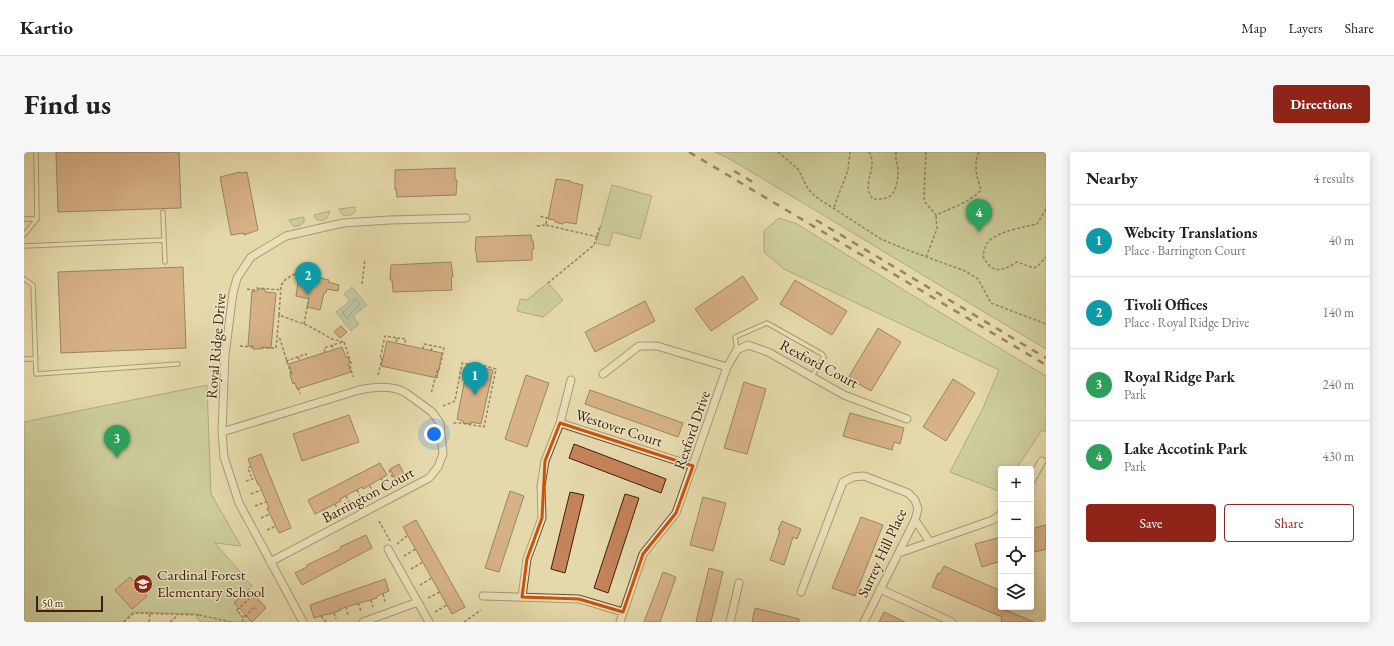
<!DOCTYPE html>
<html lang="en">
<head>
<meta charset="utf-8">
<style>
  body { margin:0; font-family:"EB Garamond",serif; background:#f6f6f6; color:#222 }
  .controls { position:absolute; right:12px; bottom:12px; display:grid; overflow:hidden; border-radius:4px; box-shadow:0 2px 10px #0003 }
  .controls button { width:36px; height:36px; display:grid; place-items:center; padding:0; border:0; border-bottom:1px solid #e0e0e0; background:#fff; color:#222; font:20px sans-serif }
  .scale { position:absolute; left:12px; bottom:10px; width:67px; box-sizing:border-box; padding-left:4px; border:2px solid #3c2107; border-top:0; font-size:11px; line-height:14px; white-space:nowrap; color:#3c2107; -webkit-text-stroke:3px #eee6c9; paint-order:stroke }
  .you { position:absolute; left:410px; top:282px; width:14px; height:14px; margin:-10px; border:3px solid #fff; border-radius:50%; background:#1a73e8; box-shadow:0 0 0 6px #1a73e833 }
  .badge { display:grid; place-items:center; width:26px; height:26px; border-radius:50%; background:#8f2418; color:#fff; font-size:13px; font-weight:700 }
  .pin { position:absolute; translate:-50% -33px; filter:drop-shadow(0 1px 2px #0008) }
  .pin::after { content:''; position:absolute; top:21px; width:14px; height:12px; background:inherit; clip-path:polygon(0 0,100% 0,50% 100%) }
  .list { margin:0; padding:0; list-style:none }
  h2 { display:flex; justify-content:space-between; align-items:center; height:52px; margin:0; padding:0 16px; font-size:17px }
  h2 small { font-size:13px; font-weight:400; color:#767676 }
  .list li { display:grid; grid-template-columns:26px 1fr auto; gap:12px; align-items:center; box-sizing:border-box; height:72px; padding:0 16px; border-top:1px solid #e0e0e0 }
  .list b { display:block; font-size:15px; white-space:nowrap }
  .list p { margin:0; font-size:13px; white-space:nowrap; color:#767676 }
  .list em { font-size:13px; font-style:normal; color:#767676 }
  .actions { display:flex; gap:8px; padding:12px 16px }
  .actions a { flex:1; padding:9px 0; border:1px solid #8f2418; border-radius:4px; text-align:center; font-size:14px; color:#8f2418 }
  .actions .main { background:#8f2418; color:#fff }
  .icon { flex:none; width:22px; height:22px; fill:none; stroke:currentColor; stroke-width:2; stroke-linecap:round; stroke-linejoin:round }
  .map { position:relative; flex:none; width:1022px; height:470px; overflow:hidden; border-radius:4px }
  header { display:flex; align-items:center; gap:24px; box-sizing:border-box; height:56px; padding:0 20px; background:#fff; border-bottom:1px solid #e0e0e0 }
  header strong { font-size:19px }
  nav { display:flex; gap:22px; margin-inline-start:auto; font-size:14px }
  .intro { display:flex; align-items:center; justify-content:space-between; box-sizing:border-box; height:96px; padding:0 24px }
  h1 { margin:0; font-size:28px }
  .button { padding:10px 18px; border-radius:4px; background:#8f2418; color:#fff; font-size:14px; font-weight:700 }
  main { display:flex; gap:24px; padding:0 24px }
  aside { flex:1; background:#fff; border-radius:4px; box-shadow:0 2px 10px #0003 }
  .map>svg:first-child { display:block }
  .green { fill:#b1c08c; stroke:#76704a }
  .water { fill:#97bba5; stroke:#737d66 }
  .lines { fill:none; stroke-linecap:round; stroke-linejoin:round }
  .shore { stroke:#6a6e56; stroke-width:1 }
  .building { fill:#c58359; stroke:#3c2107 }
  .service-casing { stroke:#664f30; stroke-width:5.5 }
  .minor-casing { stroke:#664f30; stroke-width:9 }
  .path { stroke:#3c2107; stroke-width:1.5; stroke-dasharray:3 2; stroke-linecap:butt }
  .service { stroke:#eee6c9; stroke-width:3.5 }
  .minor { stroke:#eee6c9; stroke-width:7 }
  .rail { stroke:#3c2107; stroke-width:2.5; stroke-dasharray:7 7; stroke-linecap:butt }
  .marked { fill:none; stroke:#ce510b; stroke-width:3; stroke-linejoin:round }
  .labels { text-anchor:middle; stroke-width:3; stroke-linejoin:round; paint-order:stroke }
  .street-label { font-size:15px; fill:#3c2107; stroke:#eee6c9 }
  .poi-label { font-size:15px; fill:#3c2107; stroke:#eee6c9; text-anchor:start }
</style>
</head>
<body>
<header>
<strong>Kartio</strong>
<nav><a>Map</a><a>Layers</a><a>Share</a></nav>
</header>
<div class="intro"><h1>Find us</h1><a class="button">Directions</a></div>
<main>
<div class="map">
<svg width="1022" height="470" viewBox="0 0 1022 470">
  <rect width="100%" height="100%" fill="#e5d9ac"/>
  <filter id="stains"><feTurbulence type="fractalNoise" baseFrequency=".005" numOctaves="4"/><feColorMatrix values="0 0 0 0 .2 0 0 0 0 .09 0 0 0 0 .02 0 0 0 .5 -.17"/></filter>
  <radialGradient id="worn" r=".72"><stop offset=".6" stop-color="#630" stop-opacity="0"/><stop offset="1" stop-color="#630" stop-opacity=".3"/></radialGradient>
  <path class="green" d="M691,0H1022V197L706,7Z
    M588,33L628,44L616,87L589,80L585,94L572,91Z
    M331,55V60L325,64L319,63L315,57Z
    M306,59L303,66L298,69L292,67L290,63Z
    M280,65V70L275,74H269L265,68Z
    M755,66L773,72L909,156L1022,224V280L1018,278L992,317H977V340L926,320L959,256L975,218L760,117L740,100V79Z
    M524,131L539,148L519,165L493,159L496,147L503,148Z
    M183,233L187,342L217,394L191,391L228,434L210,451L215,455L212,458L218,465L221,463L227,469L225,470H177L172,465L175,462L109,460L99,470H0V270Z"/>
  <path class="water" d="M328,135L343,153L329,164L335,172L327,179L312,160L326,149L320,142Z"/>
  <g class="lines">
    <path class="shore" d="M331,147L333,148L336,153L327,161L324,166H322L319,160L328,152Z"/>
  </g>
  <path class="building" d="M32,0H155L157,56L34,60Z
    M431,16V28H433L432,43L373,45L372,37L371,38V18Z
    M216,20V21L223,20L234,78L220,83V81L207,83L196,25Z
    M532,27L547,29L546,30L559,33L552,72L540,70L539,72L531,70V68L524,67Z
    M507,83L508,89H509L510,97H508V108L453,110L452,99H451L452,85Z
    M427,110L429,125H427L428,138L369,140L368,128H366L367,113Z
    M159,115L162,196L37,201L34,120Z
    M719,124L734,147L687,179L671,157Z
    M292,125L305,128L304,130L315,133L314,139L303,137L302,141H300L296,158L283,155L285,147L272,144L274,130L290,133Z
    M771,128L823,159L808,183L756,152Z
    M234,137H241V140L252,141L247,196L237,195V197H229V194H224L228,139H233Z
    M621,149L631,169L571,200L561,180Z
    M317,174L323,180L316,186L310,180Z
    M854,176L877,190L847,239L824,226Z
    M363,189L418,201L413,226L357,214Z
    M318,195L322,205H324L326,211L324,212L327,220L273,237L271,231L269,232L266,223L268,222L265,212Z
    M444,212L459,214L458,216L469,218L457,272L447,270V272L439,271V269L433,267Z
    M502,223L525,231L503,295L481,287Z
    M929,227L951,241L922,289L899,275Z
    M720,230L742,237L723,302L700,296Z
    M566,238L659,271L654,285L561,252Z
    M826,261L880,276L876,292L870,290L868,298L819,284Z
    M325,263L335,290L278,309L269,282Z
    M550,292L642,327L637,341L545,306Z
    M237,302L267,376L255,381L243,356H245L235,332L234,333L224,307Z
    M356,311L363,323L339,337L338,335L316,347L317,349L291,362L284,348Z
    M375,312L381,324L372,328L366,317Z
    M486,339L500,344L475,420L461,416Z
    M546,340L560,343L541,421L527,417Z
    M601,342L615,346L584,441L570,436Z
    M679,345L702,351L689,399L666,393Z
    M837,365L859,373L831,444L808,436Z
    M392,368L441,455L428,462L379,375Z
    M758,369L777,377L773,387L769,385L760,413L746,408L756,379L754,378Z
    M1022,373V397L1007,401V377Z
    M342,383L348,396L278,433L271,421L283,415V413L317,397L316,395Z
    M977,385V409L958,415L951,392Z
    M920,414L977,439V456L1010,470H977L978,465L908,435L914,421L916,422Z
    M685,416L699,420L687,470H672Z
    M639,420L652,425L636,470H620Z
    M106,425L123,444L108,457L91,438Z
    M361,427L365,439L353,444V446L316,457L317,458L303,463L302,462L290,466L286,453Z
    M225,437L242,456L228,470L210,451Z
    M731,456L775,467V470H728Z
    M860,460L881,470H855Z"/>
  <g class="lines">
    <g class="service-casing">
      <path id="service" d="M0,67H13L12,0
        M0,83L13,67
        M140,88L141,110
        M0,94L140,88L139,60
        M0,127L9,133L12,222L154,212
        M713,198L711,185L743,171L798,202L800,205L788,224
        M0,207H12"/>
    </g>
    <g class="minor-casing">
      <path id="minor" d="M579,222L615,194H633L703,215
        M536,271L669,314
        M198,280L335,238C349,235 369,233 382,241L408,260L416,271L419,302L414,315L405,326L246,410
        M1007,329L1018,309
        M891,368L906,390
        M364,397L405,470
        M875,401L969,368L977,362
        M856,437L928,470
        M777,440L819,330L829,325L840,324L884,341L891,348L894,357L891,368L840,470
        M459,444L555,447L599,460
        M498,445L503,407L518,366L517,334L521,309L536,271L547,228
        M279,470L215,351L200,305L198,280L201,203L209,141L213,126L227,105L262,84L319,71L366,68L442,66
        M339,470L394,450
        M596,470L619,402L652,361L703,215L713,198L724,193L744,200L820,243L883,267
        M706,470L715,431"/>
    </g>
    <path class="path" d="M754,0L774,17L784,37L792,45L857,87L881,97L941,119L954,127L967,151L1022,172
      M845,0C855,15 836,33 849,47C853,47 858,47 862,46C872,44 874,28 874,19C874,12 871,8 872,0
      M902,0L900,45L901,50L912,63C927,56 946,50 957,38C953,25 949,13 955,0
      M810,55L824,18L826,0
      M1022,57L1013,72C1000,75 975,79 965,89C961,93 960,99 959,104C968,122 977,120 993,110L1010,116L1015,113L1022,105
      M522,73L574,85
      M513,74L522,73L523,66L515,64
      M902,105L913,77L912,63
      M524,131L570,93L576,74L577,75
      M338,132L341,107
      M288,136L292,115
      M223,137L230,138L233,136L257,138
      M255,163L257,134C261,124 273,122 281,118
      M280,172L285,146
      M373,186L382,187L380,193
      M320,190L327,211L326,213L329,225
      M308,193L309,198
      M216,194L229,195
      M237,196H252L253,186
      M399,197L400,192L420,196L415,219H413L407,242
      M407,199L408,194
      M301,200L300,196L318,190
      M274,205L276,209
      M262,209L282,202L283,206
      M267,222L256,187L253,186L255,163L285,174L308,187L320,190
      M354,223L358,207H356L361,184L373,186L372,191
      M274,236L276,242
      M419,254L431,249L438,211L449,213L450,211L472,217L460,275L437,271H429
      M227,314L224,316L228,327
      M365,318L371,330
      M357,326L361,335
      M377,326V327
      M222,329L231,326
      M346,334L349,341
      M333,338L338,347
      M227,342L237,338
      M322,344L326,352
      M311,352L314,358
      M231,354L242,350
      M300,358L302,364
      M237,366L246,362
      M355,369L366,389
      M243,378L252,374
      M373,392L384,383
      M380,404L392,397
      M387,417L399,410
      M396,433L408,426
      M359,442L361,450
      M404,446L416,440
      M347,448L349,455
      M334,451L337,459
      M322,455L324,463
      M411,460L423,453
      M310,461L312,467
      M175,463L207,470
      M297,464L302,470
      M221,465L230,455L232,457
      M100,470L110,461L175,463
      M125,470L126,462
      M146,470L154,463
      M218,470L220,466L213,458L225,447L224,446
      M440,470L457,458"/>
    <use href="#service" class="service"/>
    <use href="#minor" class="minor"/>
    <path class="rail" d="M665,0L1022,213
      M710,19L734,33
      M792,68L1022,206"/>
  </g>
  <path d="M0 0H1022V470H0ZM536,271L669,314L652,361L619,402L599,460L555,447L498,445L503,407L518,366L521,309Z" fill="#e5d9ac" fill-opacity=".55" fill-rule="evenodd"/>
  <path class="marked" d="M536,271L669,314L652,361L619,402L599,460L555,447L498,445L503,407L518,366L521,309Z"/>
  <defs>
    <g id="school-disc" transform="scale(1)"><circle r="9.5" fill="#8f2418" stroke="#eee6c9"/><path d="M0-5L7-2L0 1L-7-2ZM-4 1L0 2.5L4 1V4Q0 6-4 4Z" fill="#fff"/></g>
  </defs>
  <g fill-rule="evenodd">
    <use href="#school-disc" x="119" y="432"/>
  </g>
  <g class="labels">
    <g class="street-label">
      <text transform="translate(192 194) rotate(-85)" y="5">Royal Ridge Drive</text>
      <text transform="translate(795 212) rotate(28)" y="5">Rexford Court</text>
      <text transform="translate(595 276) rotate(18)" y="5">Westover Court</text>
      <text transform="translate(668 278) rotate(-71)" y="5">Rexford Drive</text>
      <text transform="translate(344 343) rotate(-28)" y="5">Barrington Court</text>
      <text transform="translate(858 401) rotate(-65)" y="5">Surrey Hill Place</text>
    </g>
    <g class="poi-label">
      <text x="133" y="428">Cardinal Forest<tspan x="133" dy="17">Elementary School</tspan></text>
    </g>
  </g>
  <rect width="100%" height="100%" filter="url(#stains)"/>
  <rect width="100%" height="100%" fill="url(#worn)"/>
</svg>
<div class="controls">
<button>+</button>
<button>−</button>
<button><svg class="icon" aria-label="locate" viewBox="0 0 24 24"><circle cx="12" cy="12" r="6"/><path d="M12 2v4M12 18v4M2 12h4M18 12h4"/></svg></button>
<button><svg class="icon" aria-label="layers" viewBox="0 0 24 24"><path d="M12 4l9 5-9 5-9-5zM3 14l9 5 9-5"/></svg></button>
</div>
<div class="scale">50 m</div>
<div class="you"></div>
<div class="pin badge" style="left:451px;top:243px;background:#0f9aa8">1</div>
<div class="pin badge" style="left:284px;top:143px;background:#0f9aa8">2</div>
<div class="pin badge" style="left:93px;top:306px;background:#2e9e5b">3</div>
<div class="pin badge" style="left:955px;top:80px;background:#2e9e5b">4</div>
</div>
<aside>
<h2>Nearby<small>4 results</small></h2>
<ul class="list">
<li><span class="badge" style="background:#0f9aa8">1</span><div><b>Webcity Translations</b><p>Place · Barrington Court</p></div><em>40 m</em></li>
<li><span class="badge" style="background:#0f9aa8">2</span><div><b>Tivoli Offices</b><p>Place · Royal Ridge Drive</p></div><em>140 m</em></li>
<li><span class="badge" style="background:#2e9e5b">3</span><div><b>Royal Ridge Park</b><p>Park</p></div><em>240 m</em></li>
<li><span class="badge" style="background:#2e9e5b">4</span><div><b>Lake Accotink Park</b><p>Park</p></div><em>430 m</em></li>
</ul>
<div class="actions"><a class="main">Save</a><a>Share</a></div>
</aside>
</main>
</body>
</html>
